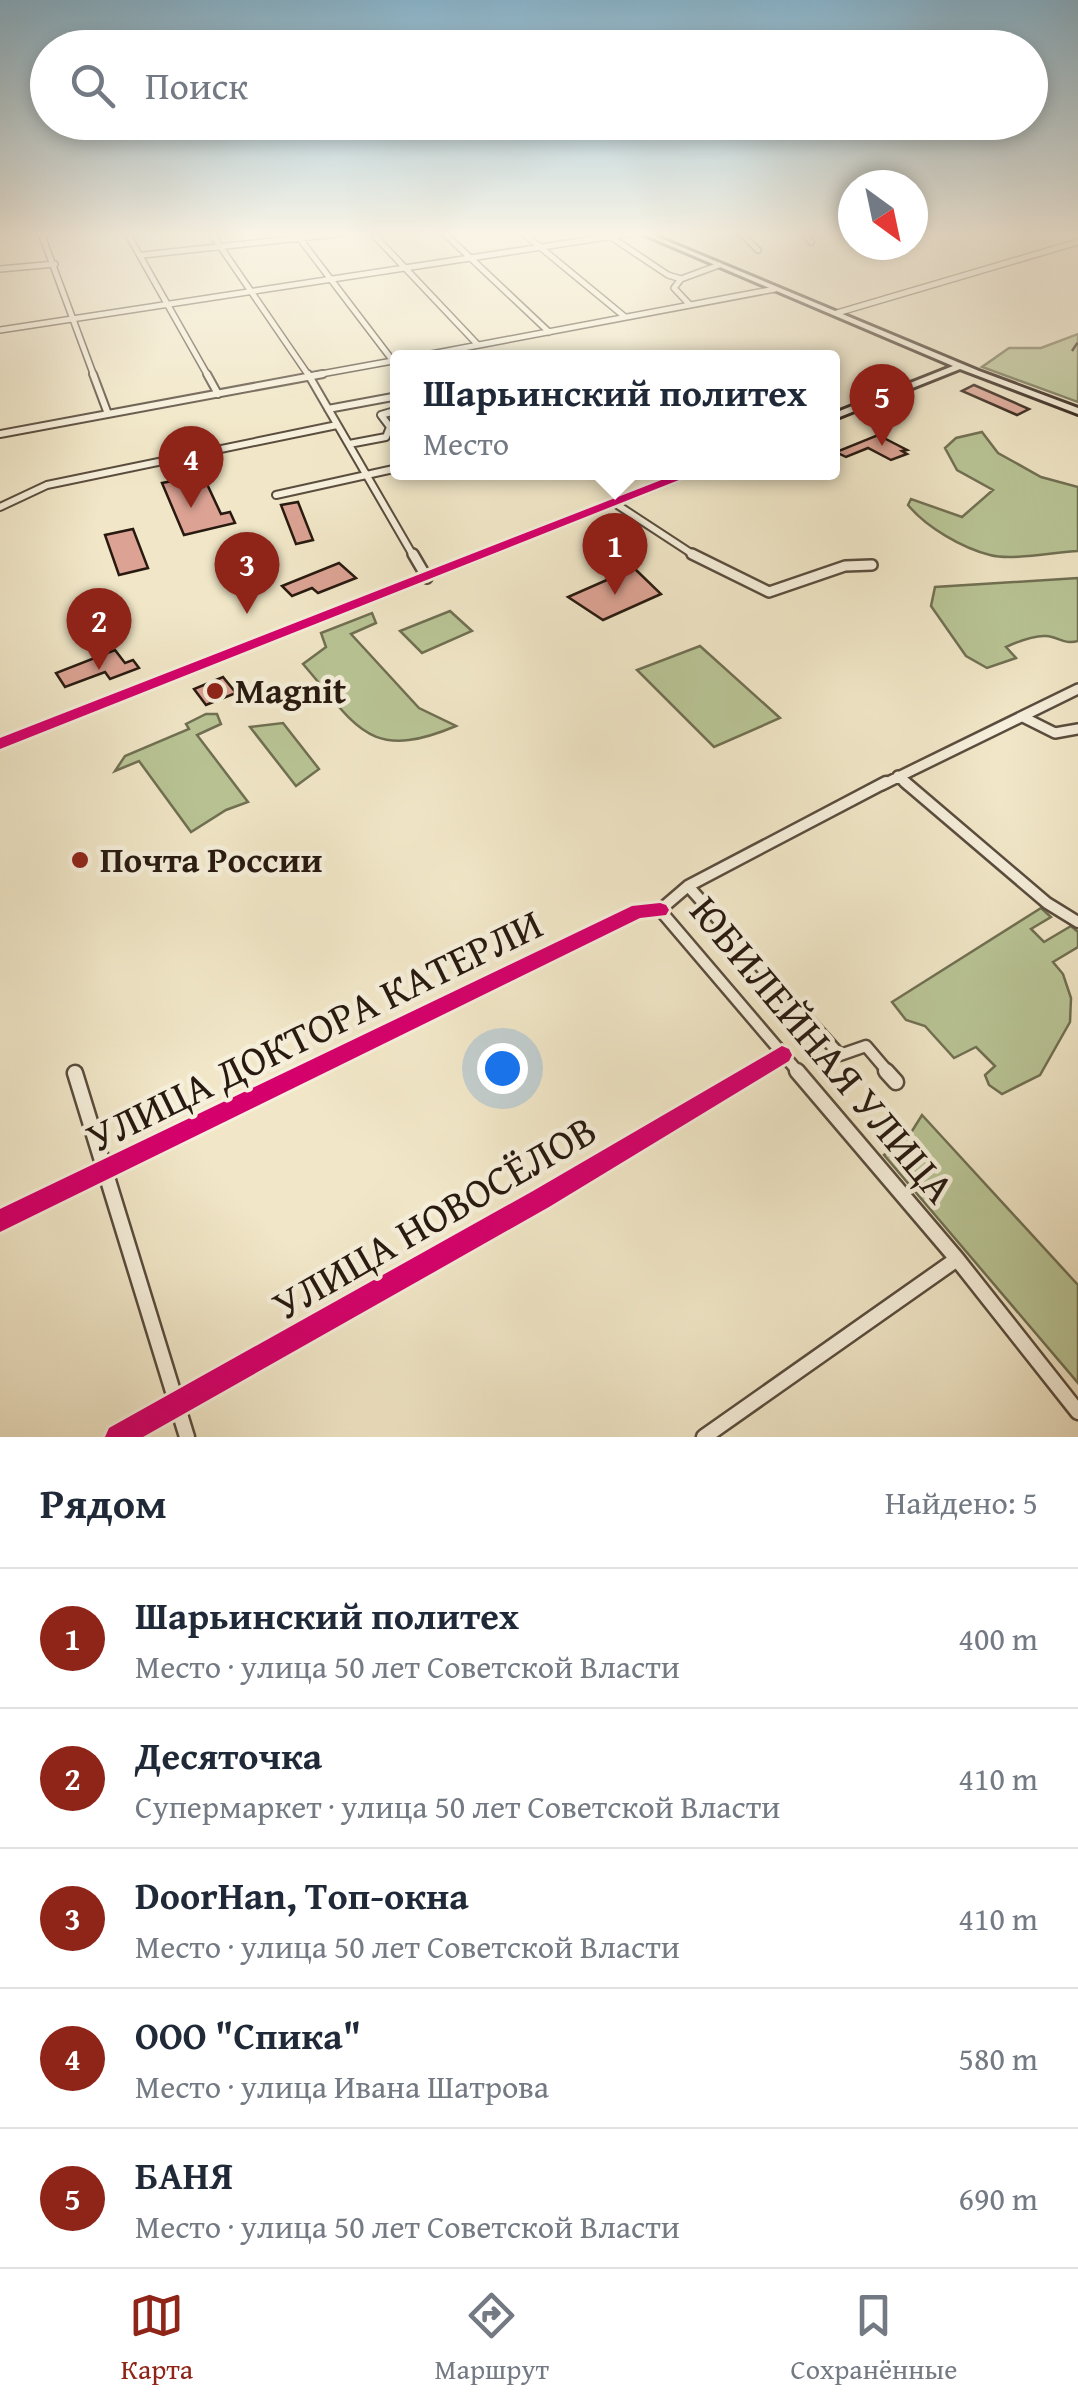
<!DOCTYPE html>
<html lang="ru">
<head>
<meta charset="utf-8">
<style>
  body { margin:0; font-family:"Gentium Book Plus",serif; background:#f6f6f7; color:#1f2937 }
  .compass { position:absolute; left:838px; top:170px; width:90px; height:90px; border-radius:50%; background:#fff; box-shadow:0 5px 15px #0003; rotate:147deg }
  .you { position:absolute; left:502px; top:1068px; width:35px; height:35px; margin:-25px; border:8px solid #fff; border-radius:50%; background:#1a73e8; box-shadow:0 0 0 15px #1a73e833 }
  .badge { display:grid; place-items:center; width:65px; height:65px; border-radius:50%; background:#8f2418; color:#fff; font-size:32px; font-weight:700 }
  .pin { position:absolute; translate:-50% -82px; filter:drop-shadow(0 2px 5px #0008) }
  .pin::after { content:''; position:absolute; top:52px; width:35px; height:30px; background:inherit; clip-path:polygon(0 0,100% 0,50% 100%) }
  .popup { position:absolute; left:390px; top:350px; width:450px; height:130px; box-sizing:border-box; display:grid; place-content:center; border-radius:10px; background:#fff; filter:drop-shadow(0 2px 8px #0005); font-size:32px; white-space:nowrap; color:#747a83 }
  .popup b { font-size:38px; color:#1f2937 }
  .popup::after { content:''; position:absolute; left:50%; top:100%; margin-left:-20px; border:20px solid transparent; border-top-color:#fff }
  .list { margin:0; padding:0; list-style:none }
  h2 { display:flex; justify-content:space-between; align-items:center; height:130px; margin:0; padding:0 40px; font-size:42px }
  h2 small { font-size:32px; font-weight:400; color:#747a83 }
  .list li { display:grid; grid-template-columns:65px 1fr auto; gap:30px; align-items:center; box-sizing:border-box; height:140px; padding:0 40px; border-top:2px solid #e0e1e3 }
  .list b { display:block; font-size:38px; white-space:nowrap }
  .list p { margin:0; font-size:32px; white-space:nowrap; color:#747a83 }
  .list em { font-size:32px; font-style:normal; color:#747a83 }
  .icon { flex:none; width:55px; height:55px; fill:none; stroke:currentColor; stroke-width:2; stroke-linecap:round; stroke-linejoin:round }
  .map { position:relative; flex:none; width:1078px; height:1437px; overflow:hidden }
  .search { position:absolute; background:#fff; box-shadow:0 5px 15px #0003; left:30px; right:30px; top:30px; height:110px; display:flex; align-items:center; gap:25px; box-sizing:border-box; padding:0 35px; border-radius:55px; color:#747a83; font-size:38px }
  .sheet { height:830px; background:#fff }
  nav { display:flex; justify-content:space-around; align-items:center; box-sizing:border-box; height:140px; border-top:2px solid #e0e1e3; background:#fff; font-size:28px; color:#747a83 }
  nav a { display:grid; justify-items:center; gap:5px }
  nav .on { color:#8f2418 }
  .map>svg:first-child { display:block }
  .green { fill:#b9c596; stroke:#707053; stroke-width:2.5 }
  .building { fill:#dca394; stroke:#281a10; stroke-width:2.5 }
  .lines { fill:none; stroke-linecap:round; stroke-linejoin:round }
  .street-far4-casing { stroke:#5a4d3e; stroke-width:8 }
  .street-far3-casing { stroke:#5a4d3e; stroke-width:10 }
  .street-far2-casing { stroke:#5a4d3e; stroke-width:14 }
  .street-far1-casing { stroke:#5a4d3e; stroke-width:15 }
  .street-casing { stroke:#5a4d3e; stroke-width:19 }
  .secondary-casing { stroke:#281a10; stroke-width:6 }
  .street-far4 { stroke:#f6efdb; stroke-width:5 }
  .street-far3 { stroke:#f6efdb; stroke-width:6 }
  .street-far2 { stroke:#f6efdb; stroke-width:9 }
  .street-far1 { stroke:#f6efdb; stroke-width:10 }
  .street { stroke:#f6efdb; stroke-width:14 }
  .secondary { fill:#f6efdb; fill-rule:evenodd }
  .rail { stroke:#281a10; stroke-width:2.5; stroke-dasharray:10 10; stroke-linecap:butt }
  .cycleway-casing { stroke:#f6efdb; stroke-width:6 }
  .cycleway { fill:#d6006c; fill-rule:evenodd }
  .poi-dot { fill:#8f2418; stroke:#f6efdb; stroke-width:4 }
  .labels { text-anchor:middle; stroke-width:9; stroke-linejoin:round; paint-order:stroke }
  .poi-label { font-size:35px; font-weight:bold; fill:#281a10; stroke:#f6efdb; text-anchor:start }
  .near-street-label { font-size:42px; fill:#281a10; stroke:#f6efdb }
</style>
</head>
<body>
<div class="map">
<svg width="1078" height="1437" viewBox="0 0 1078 1437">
  <rect width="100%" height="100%" fill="#f1e7c8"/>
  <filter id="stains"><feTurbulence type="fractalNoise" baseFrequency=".002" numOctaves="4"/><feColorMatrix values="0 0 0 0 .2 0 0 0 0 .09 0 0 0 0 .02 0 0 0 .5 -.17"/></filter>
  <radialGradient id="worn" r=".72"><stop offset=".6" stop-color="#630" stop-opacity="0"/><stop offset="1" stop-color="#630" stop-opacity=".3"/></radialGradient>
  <path class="green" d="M1078,334V402L982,367L1009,348H1041Z
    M982,432L998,453L1041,477L1078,487V551C1055,552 1011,561 990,555C962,548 926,527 908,505L911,499L962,517L993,490L957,470L945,448L956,438Z
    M1078,578V641C1065,645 1059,637 1046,636C1034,635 1017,642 1006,647L1016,658L987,668L966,656L931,606L935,587Z
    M450,611L472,631L422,653L400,631Z
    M372,613L376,623L351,634L419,708L456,726C368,763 357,726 303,664L326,647L321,633Z
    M700,646L780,718L714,747L637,670Z
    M206,714H217L221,724L197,735L248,802L226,810L191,832L139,761L115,771L125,756L189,729L186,724Z
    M283,723L319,769L296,786L250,727Z
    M1041,908L1051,917L1031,929L1044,942L1071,926L1078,932V947L1053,962L1063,974L1071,998L1070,1022L1040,1075L1002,1094L989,1085L985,1075L995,1066L976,1047L954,1058L925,1026L906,1020L892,1002Z
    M922,1115L1078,1285V1383L884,1155L907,1139Z"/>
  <path class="building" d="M974,385L1029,409L1017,415L962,391Z
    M878,435L907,450L902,451L907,454L891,460L868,448L846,457L836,452Z
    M188,478L191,485L206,482L221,514L230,512L235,523L184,535L162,483Z
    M298,502L313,540L296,544L281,505Z
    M133,529L148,568L119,575L105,535Z
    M339,563L356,578L318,593L312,588L292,596L282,586Z
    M634,568L661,594L603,620L568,597Z
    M115,650L125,663L133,660L139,668L110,679L105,672L65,687L56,673Z
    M223,677L236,693L206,705L194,689Z"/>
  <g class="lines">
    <g class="street-far4-casing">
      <path id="street-far4" d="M41,233L94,376
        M127,233L208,376
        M211,233L309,376
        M372,233L478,345
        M444,233L549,332
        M523,233L625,317
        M741,233L758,250
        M805,233L811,242
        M297,235L393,361
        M611,237L668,275L681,279L674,288L690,305
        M143,255L346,233
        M0,269L55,264
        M681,279L719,265
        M837,313L1078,242
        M0,330L633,233
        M410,358L775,289
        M310,376L398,360"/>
    </g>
    <g class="street-far3-casing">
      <path id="street-far3" d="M93,374L108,414
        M207,374L218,394
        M308,374L414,557
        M328,409L398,396
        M0,434L323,374
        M349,444L386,437L390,427L381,415L398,410
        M276,495L398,468
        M616,504L697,557
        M0,507L47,485L337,425"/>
    </g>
    <g class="street-far2-casing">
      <path id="street-far2" d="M413,554L427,578
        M692,554L769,592L845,566L872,565
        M1023,717L1055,733L1078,729
        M898,776L908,785
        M882,785L1078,689"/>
    </g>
    <g class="street-far1-casing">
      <path id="street-far1" d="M905,782L1047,903L1078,922
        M688,886L840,1055L866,1046L889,1073
        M660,910L799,1073
        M660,910L688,886L886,782
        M304,1073L638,911L660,910
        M752,1073L782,1055"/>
    </g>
    <g class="street-casing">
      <path id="street" d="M797,1071L957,1259L1078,1412
        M886,1071L896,1082
        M75,1073L187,1437
        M0,1221L310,1071
        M118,1437L541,1199L756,1071
        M704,1437L957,1259"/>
    </g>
    <g class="secondary-casing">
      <path id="secondary" d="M640,233H648L979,371L1078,408V414L960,369L832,420V414L953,366Z
        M684,472H698L0,748V739Z"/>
    </g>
    <use href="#street-far4" class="street-far4"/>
    <use href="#street-far3" class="street-far3"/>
    <use href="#street-far2" class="street-far2"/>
    <use href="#street-far1" class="street-far1"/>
    <use href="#street" class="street"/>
    <use href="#secondary" class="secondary"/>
    <path class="rail" d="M1072,351L1078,342"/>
    <g class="cycleway-casing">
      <path id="cycleway" d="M682,472H699L0,749V738Z
        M660,903L666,905L669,910L666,915L640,918L0,1232V1209L632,906Z
        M782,1046L789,1049L792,1055L789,1061L549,1207L143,1437H105L109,1428L533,1191Z"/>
    </g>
    <use href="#cycleway" class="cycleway"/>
  </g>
  <linearGradient id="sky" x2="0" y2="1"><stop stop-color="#89b9d4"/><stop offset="0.54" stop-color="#f9f4e6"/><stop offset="1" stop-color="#f9f4e6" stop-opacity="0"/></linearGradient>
  <rect width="1078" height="434" fill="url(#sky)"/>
  <g class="poi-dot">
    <circle cx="215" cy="691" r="10"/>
    <circle cx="80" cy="860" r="10"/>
  </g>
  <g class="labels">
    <g class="poi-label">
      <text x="235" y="703">Magnit</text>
      <text x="100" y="872">Почта России</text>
    </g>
    <g class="near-street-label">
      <text transform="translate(314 1030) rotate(-26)" y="15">УЛИЦА ДОКТОРА КАТЕРЛИ</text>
      <text transform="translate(823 1049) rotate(50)" y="15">ЮБИЛЕЙНАЯ УЛИЦА</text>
      <text transform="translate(434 1217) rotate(-30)" y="15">УЛИЦА НОВОСЁЛОВ</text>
    </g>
  </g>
  <rect width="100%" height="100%" filter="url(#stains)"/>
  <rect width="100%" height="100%" fill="url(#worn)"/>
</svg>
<svg class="compass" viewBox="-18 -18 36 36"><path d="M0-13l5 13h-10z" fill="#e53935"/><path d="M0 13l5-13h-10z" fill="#747a83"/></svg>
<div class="you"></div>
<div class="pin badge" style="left:615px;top:595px">1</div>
<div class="popup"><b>Шарьинский политех</b>Место</div>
<div class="pin badge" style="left:99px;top:670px">2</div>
<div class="pin badge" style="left:247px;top:614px">3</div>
<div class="pin badge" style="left:191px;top:508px">4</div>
<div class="pin badge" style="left:882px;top:446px">5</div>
<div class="search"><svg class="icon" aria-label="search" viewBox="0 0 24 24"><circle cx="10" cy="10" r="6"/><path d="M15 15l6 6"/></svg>Поиск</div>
</div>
<section class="sheet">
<h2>Рядом<small>Найдено: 5</small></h2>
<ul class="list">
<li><span class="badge">1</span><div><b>Шарьинский политех</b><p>Место · улица 50 лет Советской Власти</p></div><em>400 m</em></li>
<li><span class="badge">2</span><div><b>Десяточка</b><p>Супермаркет · улица 50 лет Советской Власти</p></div><em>410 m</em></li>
<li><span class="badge">3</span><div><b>DoorHan, Топ-окна</b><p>Место · улица 50 лет Советской Власти</p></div><em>410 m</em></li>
<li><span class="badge">4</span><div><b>ООО &quot;Спика&quot;</b><p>Место · улица Ивана Шатрова</p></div><em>580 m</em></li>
<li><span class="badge">5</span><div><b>БАНЯ</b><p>Место · улица 50 лет Советской Власти</p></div><em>690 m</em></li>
</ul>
</section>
<nav>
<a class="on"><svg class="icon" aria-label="map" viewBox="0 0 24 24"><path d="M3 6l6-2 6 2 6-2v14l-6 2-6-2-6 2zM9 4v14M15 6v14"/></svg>Карта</a>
<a><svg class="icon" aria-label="directions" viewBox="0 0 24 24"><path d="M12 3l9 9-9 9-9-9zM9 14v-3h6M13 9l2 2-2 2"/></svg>Маршрут</a>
<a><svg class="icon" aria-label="saved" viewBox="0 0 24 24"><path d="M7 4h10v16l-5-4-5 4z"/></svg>Сохранённые</a>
</nav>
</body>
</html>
